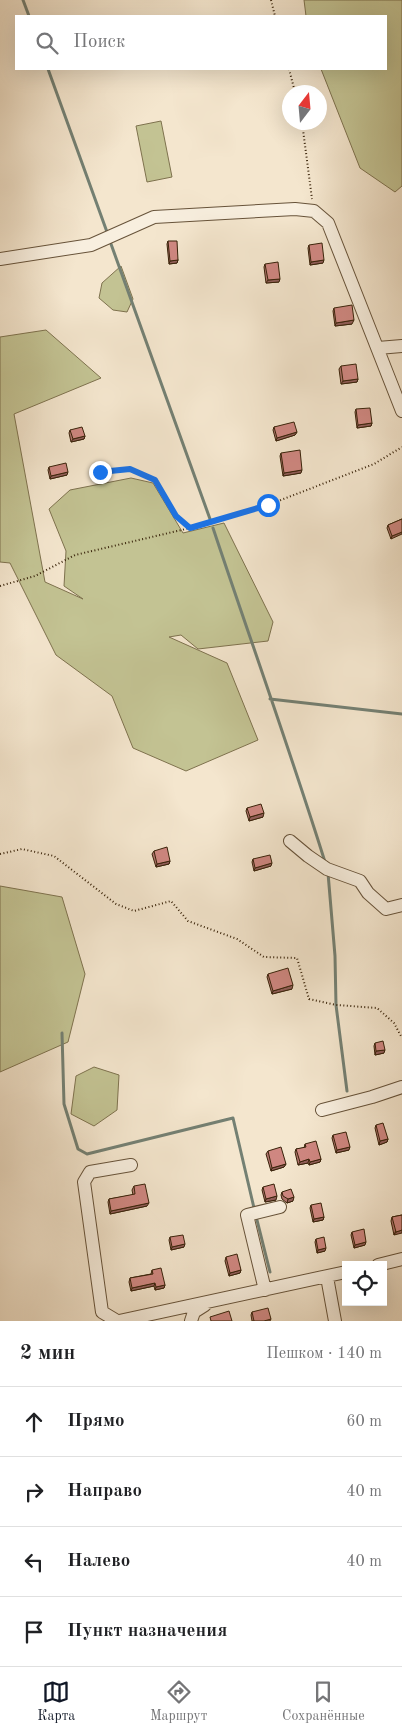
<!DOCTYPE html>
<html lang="ru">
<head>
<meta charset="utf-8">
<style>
  body { margin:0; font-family:"Old Standard TT",serif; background:#f2f2f2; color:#202124 }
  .controls { position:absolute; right:15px; bottom:15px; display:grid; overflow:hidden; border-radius:0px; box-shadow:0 5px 20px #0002 }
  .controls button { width:45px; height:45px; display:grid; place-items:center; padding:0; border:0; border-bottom:1px solid #e0e0e0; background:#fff; color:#202124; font:25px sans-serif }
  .compass { position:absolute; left:282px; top:85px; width:45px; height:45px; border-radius:50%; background:#fff; box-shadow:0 5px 20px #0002; rotate:16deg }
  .stop { position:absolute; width:15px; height:15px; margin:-11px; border:4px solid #1a73e8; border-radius:50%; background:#fff }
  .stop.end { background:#1a73e8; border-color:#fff; box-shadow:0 1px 5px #0008 }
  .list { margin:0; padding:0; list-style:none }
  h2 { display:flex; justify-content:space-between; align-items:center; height:65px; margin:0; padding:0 20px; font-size:21px }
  h2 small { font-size:16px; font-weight:400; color:#757577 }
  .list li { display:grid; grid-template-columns:32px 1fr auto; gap:15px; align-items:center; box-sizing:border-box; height:70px; padding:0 20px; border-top:1px solid #e0e0e0 }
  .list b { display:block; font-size:19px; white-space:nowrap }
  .list em { font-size:16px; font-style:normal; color:#757577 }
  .icon { flex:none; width:28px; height:28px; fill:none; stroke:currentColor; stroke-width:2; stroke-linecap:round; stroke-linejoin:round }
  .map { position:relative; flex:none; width:402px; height:1321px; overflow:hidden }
  .search { position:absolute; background:#fff; box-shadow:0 5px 20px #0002; left:15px; right:15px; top:15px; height:55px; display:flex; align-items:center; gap:12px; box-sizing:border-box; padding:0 18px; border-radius:0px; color:#757577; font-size:19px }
  .sheet { height:345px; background:#fff }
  nav { display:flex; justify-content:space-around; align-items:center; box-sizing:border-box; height:70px; border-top:1px solid #e0e0e0; background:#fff; font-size:14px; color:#757577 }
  nav a { display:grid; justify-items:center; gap:2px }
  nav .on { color:#111827 }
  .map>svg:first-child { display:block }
  .green { fill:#c3c393; stroke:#7e724e }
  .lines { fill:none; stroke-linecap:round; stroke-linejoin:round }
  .stream { stroke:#748073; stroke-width:3 }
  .minor-casing { stroke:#67533a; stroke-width:14 }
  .path { stroke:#382209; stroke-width:2; stroke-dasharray:1 2.5; stroke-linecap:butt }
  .minor { stroke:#f8efdf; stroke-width:12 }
  .wall { fill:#b2746f; stroke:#382209 }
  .shaded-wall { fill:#915e5a; stroke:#382209 }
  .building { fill:#cf8781; stroke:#382209 }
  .route { stroke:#1a73e8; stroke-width:6 }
</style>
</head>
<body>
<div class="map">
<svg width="402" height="1321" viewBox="0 0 402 1321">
  <rect width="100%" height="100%" fill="#f4e6ce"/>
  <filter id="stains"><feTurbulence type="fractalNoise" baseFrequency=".004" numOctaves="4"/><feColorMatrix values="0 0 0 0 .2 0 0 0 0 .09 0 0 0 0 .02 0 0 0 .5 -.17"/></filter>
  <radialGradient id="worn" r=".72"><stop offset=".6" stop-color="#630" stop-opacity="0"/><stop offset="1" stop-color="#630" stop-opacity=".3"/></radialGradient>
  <path class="green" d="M304,0H402V186L395,192L360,168L321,69H386V16H306Z
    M161,121L172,177L147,182L136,126Z
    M121,266L133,299L127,312L113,310L99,298L102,283Z
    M46,330L101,378L14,414L45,582L83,599L64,586L66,551L49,509L70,490L131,478L153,483L183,533L224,523L273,622L268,641L198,649L181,635L169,637L227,663L258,740L186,771L133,748L112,696L56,655L10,563L0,562V337Z
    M0,886L62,897L85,974L68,1042L0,1072Z
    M94,1067L119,1075L117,1110L94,1126L71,1114L76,1076Z"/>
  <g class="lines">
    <path class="stream" d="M23,0L29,16
      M48,69L107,232
      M111,244L210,519
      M213,528C250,639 290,750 325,862
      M270,699L402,714
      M328,873L335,956L336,1005L347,1091
      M62,1033L64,1104L78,1149L87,1154L233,1118L254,1208
      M257,1220L270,1272"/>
    <g class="minor-casing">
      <path id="minor" d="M0,259L91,245L154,217L295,209L314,211L328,223L402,411
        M378,348L402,346
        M290,841L308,856L327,869L360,881L368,893L386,909L402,905
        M322,1110L372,1097L402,1087
        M378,1265L402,1259
        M327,1277L335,1321
        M265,1290L247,1215L280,1207
        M117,1321L102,1312L84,1182L90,1172L131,1165
        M119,1321L346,1272
        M191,1321L194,1312L205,1305"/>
    </g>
    <path class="path" d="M271,0L275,16
      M289,69L295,92
      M302,122L312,199
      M101,472L130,469L155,480L176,516L190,528
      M0,586L35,576L75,555L190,528L268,505L374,464L402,447
      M0,854L22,849L54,856L116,904L134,911L171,901L188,921L237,939L264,957L297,958L309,999L336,1005L377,1008L394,1023L402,1038"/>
    <use href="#minor" class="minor"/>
  </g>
  <path class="wall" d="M168,241L178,260L177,263L169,264L167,244Z
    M309,245L323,263L310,265L308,248Z
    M265,264L279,282L266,283L264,267Z
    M334,308L352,324L335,326L333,311Z
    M341,366L358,379L357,382L341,384L339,369Z
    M356,409L372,423L371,426L357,428L355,412Z
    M274,427L297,432L295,435L276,441L273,430Z
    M70,430L85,436L84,439L71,442L69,433Z
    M281,453L301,473L283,476L280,456Z
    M49,467L67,475L50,479L48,470Z
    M402,519L391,539L387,528L388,525Z
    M247,808L263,817L249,821L246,811Z
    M154,851L170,861L169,864L156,867L152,854Z
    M253,859L271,866L254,871L252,862Z
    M268,974L292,989L272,994L267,977Z
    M375,1043L384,1053L375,1055L374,1046Z
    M376,1125L388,1139L387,1142L379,1145L375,1128Z
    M333,1135L349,1150L336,1153L332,1138Z
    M305,1144L321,1159L320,1162L309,1165L308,1163L298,1165L295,1152L296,1149L304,1148Z
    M268,1151L286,1164L284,1167L271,1171L266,1154Z
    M134,1186L147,1206L110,1214L108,1202L109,1199L133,1195L132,1190Z
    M263,1187L276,1200L265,1202L262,1190Z
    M282,1192L293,1201L287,1203L282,1199L281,1195Z
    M311,1205L324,1217L323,1220L313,1222L310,1208Z
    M402,1215L394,1235L391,1221L392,1217Z
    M352,1232L365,1245L354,1248L351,1235Z
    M170,1237L184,1247L171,1250L169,1240Z
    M316,1239L325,1251L317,1253L315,1242Z
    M226,1257L241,1270L240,1273L229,1276L225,1261Z
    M152,1270L165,1285L164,1288L155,1290L154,1286L131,1291L129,1282L130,1278L151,1274Z
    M252,1312L271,1319L270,1321H252L251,1315Z"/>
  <path class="shaded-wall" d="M178,260L177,263L169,264L170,261Z
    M324,260L323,263L310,265L311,262Z
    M280,279L279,282L266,283L268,280Z
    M354,320L352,324L335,326L336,323Z
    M358,379L357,382L341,384L343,381Z
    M372,423L371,426L357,428L358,425Z
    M297,432L295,435L276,441L277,438Z
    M85,436L84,439L71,442L73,439Z
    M302,470L301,473L283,476L284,473Z
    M68,472L67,475L50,479L51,476Z
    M402,532V534L391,539L392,536Z
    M264,813L263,817L249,821L250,817Z
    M170,861L169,864L156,867L157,864Z
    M272,863L271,866L254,871L255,868Z
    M293,985L292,989L272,994L273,991Z
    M385,1050L384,1053L375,1055L376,1051Z
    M388,1139L387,1142L379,1145L380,1141Z
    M350,1147L349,1150L336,1153L337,1150Z
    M309,1159L308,1163L298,1165L300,1162Z
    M321,1159L320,1162L309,1165L310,1162Z
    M286,1164L284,1167L271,1171L272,1168Z
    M277,1196L276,1200L265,1202L266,1199Z
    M294,1197L293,1201L287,1203L288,1199Z
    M149,1203L147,1206L110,1214L111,1211Z
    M324,1217L323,1220L313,1222L314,1219Z
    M402,1230V1233L394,1235L396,1232Z
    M366,1242L365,1245L354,1248L355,1245Z
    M185,1244L184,1247L171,1250L172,1247Z
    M326,1248L325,1251L317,1253L318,1250Z
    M241,1270L240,1273L229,1276L230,1273Z
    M155,1283L154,1286L131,1291L132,1288Z
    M165,1285L164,1288L155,1290L156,1287Z"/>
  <path class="building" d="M168,241H177L178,260L170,261Z
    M322,243L324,260L311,262L309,245Z
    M278,262L280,279L268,280L265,264Z
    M352,305L354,320L336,323L334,308Z
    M356,364L358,379L343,381L341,366Z
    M370,408L372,423L358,425L356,409Z
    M294,422L297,432L277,438L274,427Z
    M82,427L85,436L73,439L70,430Z
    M300,450L302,470L284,473L281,453Z
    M66,463L68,472L51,476L49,467Z
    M402,519V532L392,536L388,525Z
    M261,804L264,813L250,817L247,808Z
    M167,847L170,861L157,864L154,851Z
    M270,855L272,863L255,868L253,859Z
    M288,968L293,985L273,991L268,974Z
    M383,1041L385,1050L376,1051L375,1043Z
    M383,1123L388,1139L380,1141L376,1125Z
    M346,1132L350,1147L337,1150L333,1135Z
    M316,1141L321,1159L310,1162L309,1159L300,1162L296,1149L306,1147L305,1144Z
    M281,1147L286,1164L272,1168L268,1151Z
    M145,1184L149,1203L111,1211L109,1199L135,1194L134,1186Z
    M274,1184L277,1196L266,1199L263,1187Z
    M291,1189L294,1197L288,1199L283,1196L282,1192Z
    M321,1203L324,1217L314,1219L311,1205Z
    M402,1215V1230L396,1232L392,1217Z
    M364,1229L366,1242L355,1245L352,1232Z
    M183,1235L185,1244L172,1247L170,1237Z
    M324,1237L326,1248L318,1250L316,1239Z
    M237,1254L241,1270L230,1273L226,1257Z
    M161,1268L165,1285L156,1287L155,1283L132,1288L130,1278L153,1274L152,1270Z
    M268,1308L271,1319L264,1321H254L252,1312Z
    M229,1311L232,1321H211L210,1317Z"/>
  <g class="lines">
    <path class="route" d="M100,472L130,469L155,480L176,516L190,528L268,505"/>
  </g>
  <rect width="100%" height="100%" filter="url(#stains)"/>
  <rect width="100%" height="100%" fill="url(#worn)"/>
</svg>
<div class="controls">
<button><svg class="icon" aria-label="locate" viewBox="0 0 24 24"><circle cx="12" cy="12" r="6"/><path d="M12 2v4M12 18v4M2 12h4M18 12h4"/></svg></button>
</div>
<svg class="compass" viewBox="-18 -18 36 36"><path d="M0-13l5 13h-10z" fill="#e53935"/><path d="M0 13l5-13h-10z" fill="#757577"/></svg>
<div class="stop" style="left:268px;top:505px"></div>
<div class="stop end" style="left:100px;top:472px"></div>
<div class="search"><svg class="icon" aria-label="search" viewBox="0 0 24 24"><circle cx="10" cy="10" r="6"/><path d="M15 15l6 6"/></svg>Поиск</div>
</div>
<section class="sheet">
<h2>2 мин<small>Пешком · 140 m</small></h2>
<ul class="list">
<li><svg class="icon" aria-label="ahead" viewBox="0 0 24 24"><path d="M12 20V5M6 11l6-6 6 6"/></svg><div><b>Прямо</b></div><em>60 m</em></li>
<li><svg class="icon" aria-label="right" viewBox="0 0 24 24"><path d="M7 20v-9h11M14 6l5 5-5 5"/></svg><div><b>Направо</b></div><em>40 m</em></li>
<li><svg class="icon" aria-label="left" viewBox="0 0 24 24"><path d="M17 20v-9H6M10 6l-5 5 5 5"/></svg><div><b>Налево</b></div><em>40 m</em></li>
<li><svg class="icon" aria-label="arrive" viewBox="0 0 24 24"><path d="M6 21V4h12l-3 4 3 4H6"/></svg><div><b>Пункт назначения</b></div></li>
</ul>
</section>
<nav>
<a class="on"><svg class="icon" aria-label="map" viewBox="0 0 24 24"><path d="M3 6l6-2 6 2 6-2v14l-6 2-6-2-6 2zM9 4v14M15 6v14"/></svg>Карта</a>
<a><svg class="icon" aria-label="directions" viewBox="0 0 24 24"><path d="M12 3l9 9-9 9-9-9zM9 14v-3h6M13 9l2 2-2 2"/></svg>Маршрут</a>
<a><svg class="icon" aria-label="saved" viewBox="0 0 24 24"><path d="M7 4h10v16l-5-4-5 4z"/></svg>Сохранённые</a>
</nav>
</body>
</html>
